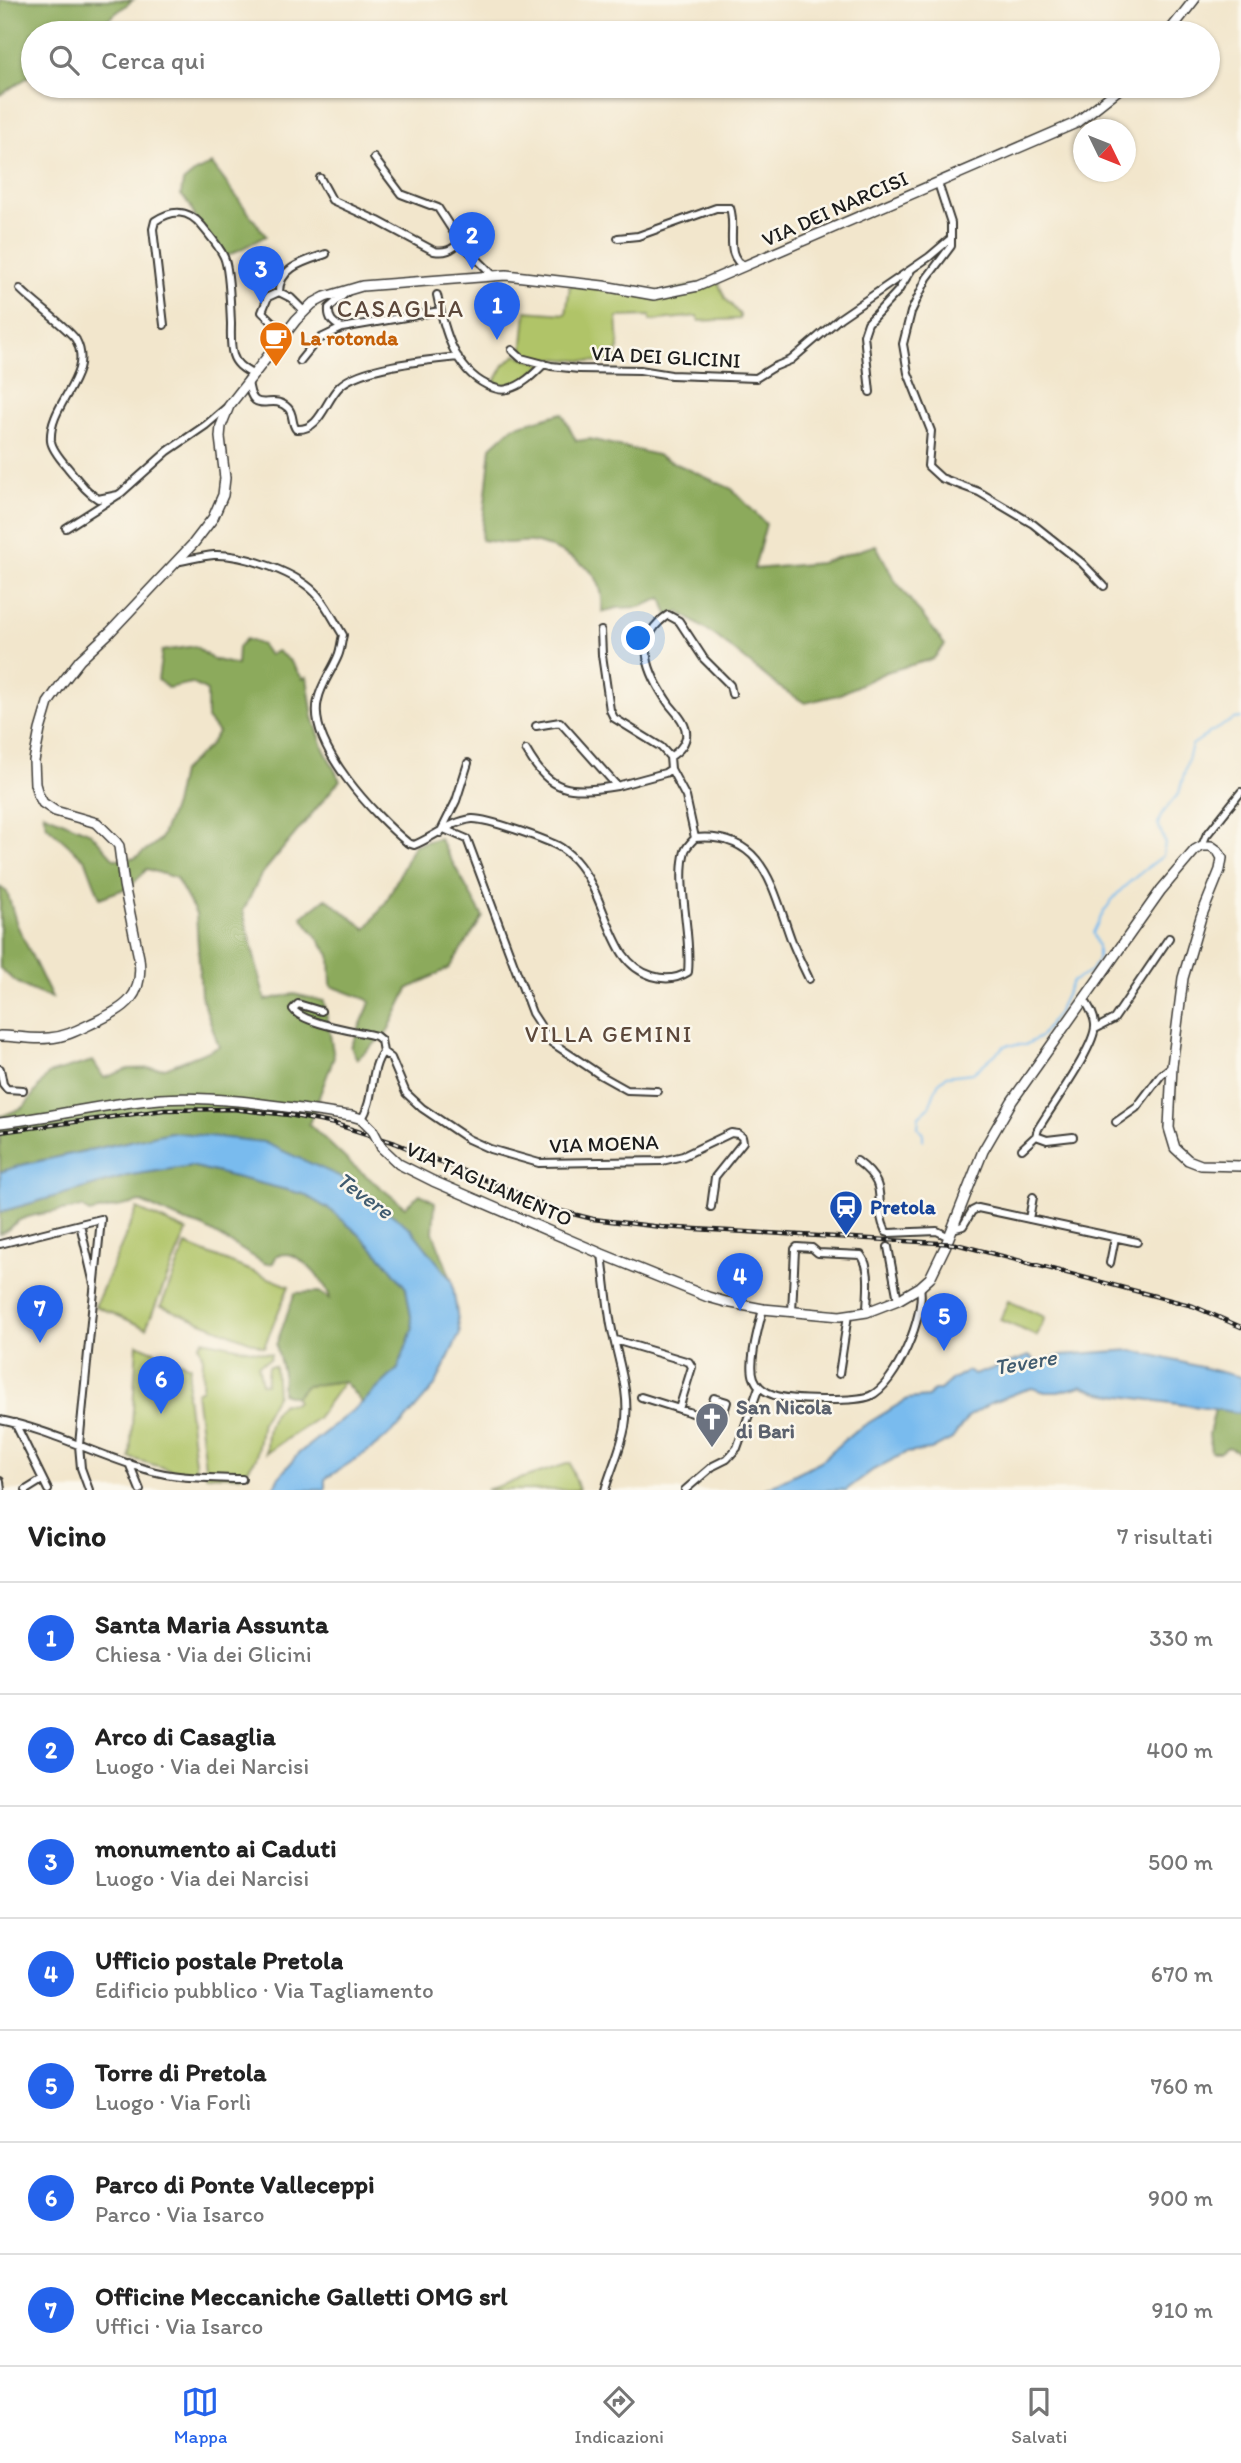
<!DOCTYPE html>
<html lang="it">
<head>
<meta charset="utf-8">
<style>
  body { margin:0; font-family:Itim,sans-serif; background:#f6f6f6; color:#222 }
  .compass { position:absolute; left:1073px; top:119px; width:63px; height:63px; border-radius:50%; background:#fff; box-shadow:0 2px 5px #0004; rotate:133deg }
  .you { position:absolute; left:639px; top:639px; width:24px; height:24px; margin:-18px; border:5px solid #fff; border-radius:50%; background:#1a73e8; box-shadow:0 0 0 10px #1a73e833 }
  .badge { display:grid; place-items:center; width:46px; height:46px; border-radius:50%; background:#2563eb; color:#fff; font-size:23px; font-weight:700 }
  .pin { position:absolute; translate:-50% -58px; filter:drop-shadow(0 2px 4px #0008) }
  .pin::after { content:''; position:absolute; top:37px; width:24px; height:21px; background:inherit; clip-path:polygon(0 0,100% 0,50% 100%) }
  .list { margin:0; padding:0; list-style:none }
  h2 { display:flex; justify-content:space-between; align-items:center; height:91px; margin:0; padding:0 28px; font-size:30px }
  h2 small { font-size:23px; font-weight:400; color:#767676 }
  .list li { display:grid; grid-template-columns:46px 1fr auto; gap:21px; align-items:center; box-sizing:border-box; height:112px; padding:0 28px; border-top:2px solid #e0e0e0 }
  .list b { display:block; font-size:26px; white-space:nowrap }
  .list p { margin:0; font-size:23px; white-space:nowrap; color:#767676 }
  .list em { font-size:23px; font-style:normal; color:#767676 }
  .icon { flex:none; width:38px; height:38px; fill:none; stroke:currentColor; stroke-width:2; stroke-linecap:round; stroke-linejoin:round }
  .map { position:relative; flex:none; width:1241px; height:1490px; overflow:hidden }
  .search { position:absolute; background:#fff; box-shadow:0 2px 5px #0004; left:21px; right:21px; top:21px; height:77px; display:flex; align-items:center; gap:18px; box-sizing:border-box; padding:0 24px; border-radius:38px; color:#767676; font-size:26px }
  .sheet { height:875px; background:#fff }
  nav { display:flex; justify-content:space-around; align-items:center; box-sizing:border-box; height:98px; border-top:2px solid #e0e0e0; background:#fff; font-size:19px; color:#767676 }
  nav a { display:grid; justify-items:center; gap:4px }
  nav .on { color:#2563eb }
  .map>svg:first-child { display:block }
  .green { fill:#b0c468; stroke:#667042; stroke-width:2 }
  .forest { fill:#8caa5c; stroke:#54633c; stroke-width:2 }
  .water { fill:#79bbee; stroke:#4a6c85; stroke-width:2 }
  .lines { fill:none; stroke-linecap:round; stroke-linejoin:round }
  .stream { stroke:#79bbee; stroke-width:2 }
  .street-casing { stroke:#3c3a36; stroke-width:10 }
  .secondary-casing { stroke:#3c3a36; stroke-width:12 }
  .street { stroke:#fff; stroke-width:6 }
  .secondary { stroke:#fff; stroke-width:9 }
  .rail-casing { stroke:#1c1c1c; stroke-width:4.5 }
  .rail { stroke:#fbf7ec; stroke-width:2; stroke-dasharray:5; stroke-linecap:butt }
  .secondary-bridge-casing { stroke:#3c3a36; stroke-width:12; stroke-linecap:butt }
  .secondary-bridge { stroke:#fff; stroke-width:9 }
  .labels { text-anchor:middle; stroke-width:5; stroke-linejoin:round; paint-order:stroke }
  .street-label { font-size:21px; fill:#1c1c1c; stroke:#fbf7ec }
  .food-label { font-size:21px; font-weight:bold; fill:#c56008; stroke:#fbf7ec; text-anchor:start }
  .transit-label { font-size:21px; font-weight:bold; fill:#164399; stroke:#fbf7ec; text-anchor:start }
  .worship-label { font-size:21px; font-weight:bold; fill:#5b616d; stroke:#fbf7ec; text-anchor:start }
  .neighbourhood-label { font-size:23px; letter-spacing:2px; fill:#5c483b; stroke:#fbf7ec }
  .water-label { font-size:23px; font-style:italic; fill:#415c70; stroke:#fbf7ec }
  .quarter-label { font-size:24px; letter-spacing:2px; fill:#5c483b; stroke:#fbf7ec }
</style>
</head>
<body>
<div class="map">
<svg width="1241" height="1490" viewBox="0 0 1241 1490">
  <rect width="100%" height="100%" fill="#fbf7ec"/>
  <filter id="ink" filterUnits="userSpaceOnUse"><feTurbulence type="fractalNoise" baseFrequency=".0143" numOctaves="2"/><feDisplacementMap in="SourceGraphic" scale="14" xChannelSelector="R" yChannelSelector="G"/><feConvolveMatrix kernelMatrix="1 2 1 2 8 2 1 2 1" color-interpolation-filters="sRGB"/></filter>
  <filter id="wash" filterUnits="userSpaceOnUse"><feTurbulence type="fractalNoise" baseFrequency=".00686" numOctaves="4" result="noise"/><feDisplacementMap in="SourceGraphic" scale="28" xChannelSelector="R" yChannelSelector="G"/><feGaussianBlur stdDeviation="1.57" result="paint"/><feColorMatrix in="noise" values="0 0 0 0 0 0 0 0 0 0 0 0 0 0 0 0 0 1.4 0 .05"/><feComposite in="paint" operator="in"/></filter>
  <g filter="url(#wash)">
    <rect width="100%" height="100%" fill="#f2e6cc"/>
    <path class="green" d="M717,280L725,298L740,315V319L699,321L698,316L650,321V316L617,317L619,347L614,363L522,356L526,311L566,314L570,285L654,295Z
      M516,355L544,364L517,386L492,387L504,365Z
      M137,1209L187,1231L146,1328L95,1306Z
      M186,1245L289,1286L264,1347L161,1306Z
      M1008,1301L1045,1317L1037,1336L1000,1320Z
      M203,1340L271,1354L270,1359L258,1365L262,1384H266L268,1366H275L277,1394L262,1421L256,1458L246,1472L239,1476L206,1475L196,1392L202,1389L203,1358L199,1345Z
      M137,1344L190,1366L187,1395L196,1471L172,1470L130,1458Z
      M344,1381L317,1418L266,1453C266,1434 267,1417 282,1403L293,1404L297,1402L295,1397L305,1386Z
      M570,1463L579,1490H486Z"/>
    <path class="forest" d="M0,0H133L90,33H33V74L0,95Z
      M212,164L266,236L224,258L196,219L190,205L181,195L183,182L195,172Z
      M562,413L576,441L590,439L657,455L732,489L766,524L754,569L820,563L876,545L894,579L945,645L933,659L886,672L838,695L805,703L779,687L717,637L679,612L668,615L662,598L640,607L617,608L602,612C603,599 602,586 594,575C583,561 548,544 531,542C523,541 516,543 508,543C499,543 490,541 481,540L491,447L513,427Z
      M246,639L262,645L269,655L277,651L290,661L303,679L307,677L313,717L324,749L340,780L261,875L243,911L265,1000L294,994L324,1001L334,1057L309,1124L349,1162L405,1207L420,1194L435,1202L433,1232L452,1281L410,1228L171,1132L25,1164L0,1172V1117L24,1107L48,1074L93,1061L104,1078L128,1069L165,1068L219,1047L201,995L196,914L176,878L147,869L130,887L100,898L86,861L47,826L43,813L91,833L114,859L135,858L160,840L174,805L181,772L209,746L218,732L207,719V691L192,683L168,688L158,680L162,651L195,646L212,659L237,665L238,647Z
      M439,838L483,917L449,968L408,989L387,1033L357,1059L351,1047L371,1001L331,986L330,955L302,917L326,898L366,929L386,902L414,845Z
      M0,887L7,892L17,925L52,998C30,991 16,984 0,968Z
      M191,1166L303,1194L332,1211L361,1236L384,1260L406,1288L413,1327L398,1369L362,1403L344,1381L306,1386L295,1397L282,1393L283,1373L276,1345L295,1293L319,1292L330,1299C328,1284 303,1257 288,1254C284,1254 281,1255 277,1255L273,1263L266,1264L203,1227L183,1221L141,1202L89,1213L82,1207C64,1212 40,1212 22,1219C13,1222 10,1231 0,1234V1212L131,1175Z
      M1215,1409L1241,1413V1453L1228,1447L1221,1452H1211L1209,1434Z"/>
    <path class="water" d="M171,1132L263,1142L339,1176L410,1228L452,1281L460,1333L435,1386L402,1424L373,1448L325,1479V1490H273L278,1478L299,1453L362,1403L398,1369L413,1328L406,1288L384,1260L361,1236L332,1211L303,1194L191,1166L131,1175L0,1212V1172L22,1165Z
      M1132,1350L1241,1377V1413L1101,1393L1082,1386L1058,1392H1045L1032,1388L1019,1392L991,1403L968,1417L952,1439L931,1450L905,1453L873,1470L846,1490H763L821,1461L852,1433L891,1409L908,1399L928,1397L934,1390H940L951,1380L967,1371L974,1375L1029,1356L1038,1363L1062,1355Z"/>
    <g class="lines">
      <path class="stream" d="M923,1140V1134L918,1128L919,1116L929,1107L938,1083L946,1076L973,1073L1006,1045H1025L1040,1037L1057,1014L1072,982L1090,972L1098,959V946L1093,933C1110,893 1130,881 1163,856L1165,842L1158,824L1161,815L1179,793L1192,745L1211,732L1234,719L1241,718"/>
    </g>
  </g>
  <g filter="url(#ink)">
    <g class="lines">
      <g class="street-casing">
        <path id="street" d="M374,158L401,194L438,208L460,242
          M320,178L332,200L378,221L434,251C445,253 452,250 460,242L494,276
          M938,183L951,223V246L927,278L911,312L903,344L908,373L931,431L928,466L941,478L979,492L1033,524L1082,563L1104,586
          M618,238L638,236L716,208H730C737,227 723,257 745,266
          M20,289C30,300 72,331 76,340C95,376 48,404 51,441C52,450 63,462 68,468C78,480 86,492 98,499L118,495
          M279,292C279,267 306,261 326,254
          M437,295C444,329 454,369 487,385C493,388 501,391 508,389C522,386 534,374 544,364
          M164,325L153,229L155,221C173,209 188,209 202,226C210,236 219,246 224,257C230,271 230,306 231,323C231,334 230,345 233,355C236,365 244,369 252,374
          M342,328C333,323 328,319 329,308L347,292
          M285,334L262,312L268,297L279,292L291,298L304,311
          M512,350L521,358L551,366L579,369L640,370L671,375L756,378L774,367L791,360L840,318L929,257L949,240
          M300,361L317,340L342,328L440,311
          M248,380C252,420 271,391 288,408C294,414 291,423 296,429C321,431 325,400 340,386C361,366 429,360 458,357
          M870,392L864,335L868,323L898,291L911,270
          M66,528L121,493L168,451L206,425L227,407
          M176,562C188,560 201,556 214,555C244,554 300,573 319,597C328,608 335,622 343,635C341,642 341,649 338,656C332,671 321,684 318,700C307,745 376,817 408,843L414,845C432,838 452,821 472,819C487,818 544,839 558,846C564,849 570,855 575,860C599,887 604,924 623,954C637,975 666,986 688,972C692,936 676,883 685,851C687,846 691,842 695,838C764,832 772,887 791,939C796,953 803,966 809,979
          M601,631L602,655L610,710L614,718L661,747L670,757L671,769L686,797L695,838
          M536,726L560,722L617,786L665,773L671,769
          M526,750C551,794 570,793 617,786
          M670,757C677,752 684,747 686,737C688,724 676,713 669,704C649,675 631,639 668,615L679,621L704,659L730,685L732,694
          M446,830L467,839L532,1013L551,1042L602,1076L627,1090L657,1091
          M440,833L456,801L468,763
          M1202,846L1206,836L1241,792
          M321,1011L298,1004L293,1009C303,1024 357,1031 376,1036L381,1040L383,1052
          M1095,1029L1114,1019L1169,938
          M0,1069L3,1084L7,1089L23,1090
          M362,1119C375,1098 369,1070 383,1052L391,1058L406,1093L422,1108L468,1139L490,1149L539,1163L662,1161L683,1156L731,1133L738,1134L742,1137L743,1142L715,1177L711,1207
          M1116,1122L1136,1108L1161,1075L1172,1066
          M1036,1136L1047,1140L1073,1137
          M1022,1149L1036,1136L1038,1129C1050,1108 1097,1045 1095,1024C1094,1014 1089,1007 1084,999
          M857,1161C893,1188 871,1200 886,1232L889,1233L937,1231L949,1237
          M1029,1219L1033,1197
          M952,1229L963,1226L972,1211L978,1208L1137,1242
          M0,1244L80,1224
          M888,1247L898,1300
          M602,1254C605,1278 607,1301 611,1325C617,1358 631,1393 625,1427C621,1449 611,1469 605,1490
          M1110,1263L1115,1238
          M763,1309C759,1326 748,1363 754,1378C757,1386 765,1392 774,1395C789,1401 855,1402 870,1396C896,1385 926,1314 920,1287
          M792,1312L795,1249L797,1247L812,1248L818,1253L861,1255C872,1269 867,1295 867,1312
          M615,1340L689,1362L692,1367L679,1409
          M839,1374L848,1315
          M641,1397L708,1418
          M714,1398L727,1402L721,1422L708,1418Z
          M0,1420C51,1430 96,1455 145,1469C176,1479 210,1478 242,1479
          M15,1423L48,1490
          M129,1463L140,1490
          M0,1481L1,1490
          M26,1490L42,1480
          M89,1490L81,1468L79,1445L101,1219L80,1224L94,1284
          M685,1490L713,1466L727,1459L737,1448L759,1387"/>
      </g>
      <g class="secondary-casing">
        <path id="secondary" d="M1168,33L1194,0
          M0,1036C16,1036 33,1040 49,1038C66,1037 80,1029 95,1022C126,1007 144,997 139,958L124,885L119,846L116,842L97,823L55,811L43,803L38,794L35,784L34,761L40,730L48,703L62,683L80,660L110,632L193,544L213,518L223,495L225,478L220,437L221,426L229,406L296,320L312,304L325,297L362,286L506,275L603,286L654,295L698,286L1076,123L1123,86
          M0,1123C54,1117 106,1103 160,1099C223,1095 289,1108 352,1116L362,1119L372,1129
          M382,1148L399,1164L433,1181L602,1254L708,1297L726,1302L763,1309L840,1316L867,1312L898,1300L920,1287L930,1278L945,1247L983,1151L1012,1101L1161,890L1195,850L1202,846H1211L1218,851L1222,858L1220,870L1201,917L1183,978L1172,1066L1169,1128L1175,1148L1188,1160L1201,1165L1241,1166"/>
      </g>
      <use href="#street" class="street"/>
      <use href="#secondary" class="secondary"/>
      <g class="rail-casing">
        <path id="rail" d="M0,1132L164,1110L232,1109L289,1115L335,1124L395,1143L561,1211L593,1219L661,1227L956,1244L1193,1306L1241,1327"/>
      </g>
      <use href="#rail" class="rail"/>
      <g class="secondary-bridge-casing">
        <path id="secondary-bridge" d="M372,1129L382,1148"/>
      </g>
      <use href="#secondary-bridge" class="secondary-bridge"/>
    </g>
  </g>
  <defs>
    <g id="cafe-pin" transform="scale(1.75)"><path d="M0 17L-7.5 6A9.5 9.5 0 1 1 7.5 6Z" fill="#e8710a" stroke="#fbf7ec"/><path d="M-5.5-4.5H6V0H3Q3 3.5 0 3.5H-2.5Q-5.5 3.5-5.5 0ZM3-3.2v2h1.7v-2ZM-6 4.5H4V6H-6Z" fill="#fff"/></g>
    <g id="station-pin" transform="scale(1.75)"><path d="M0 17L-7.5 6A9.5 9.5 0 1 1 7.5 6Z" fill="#1a4fb4" stroke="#fbf7ec"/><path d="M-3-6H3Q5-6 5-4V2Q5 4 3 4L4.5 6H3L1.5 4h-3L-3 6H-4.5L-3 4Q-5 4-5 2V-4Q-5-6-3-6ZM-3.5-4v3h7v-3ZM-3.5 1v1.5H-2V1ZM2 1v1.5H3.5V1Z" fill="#fff"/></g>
    <g id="church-pin" transform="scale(1.75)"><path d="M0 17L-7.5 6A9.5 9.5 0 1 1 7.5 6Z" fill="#6b7280" stroke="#fbf7ec"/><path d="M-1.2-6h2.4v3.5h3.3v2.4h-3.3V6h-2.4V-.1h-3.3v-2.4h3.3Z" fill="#fff"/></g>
  </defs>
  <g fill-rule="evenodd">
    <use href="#cafe-pin" x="276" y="338"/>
    <use href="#station-pin" x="846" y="1207"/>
    <use href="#church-pin" x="712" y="1419"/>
  </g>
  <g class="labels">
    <g class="street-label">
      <text transform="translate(835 209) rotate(-24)" y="7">VIA DEI NARCISI</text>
      <text transform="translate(666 357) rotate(3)" y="7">VIA DEI GLICINI</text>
      <text transform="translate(604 1144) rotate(-2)" y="7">VIA MOENA</text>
      <text transform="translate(489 1184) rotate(24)" y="7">VIA TAGLIAMENTO</text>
    </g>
    <g class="food-label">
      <text x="300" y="345">La rotonda</text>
    </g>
    <g class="transit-label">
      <text x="870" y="1214">Pretola</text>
    </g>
    <g class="worship-label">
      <text x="736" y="1414">San Nicola<tspan x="736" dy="24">di Bari</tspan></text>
    </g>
    <g class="neighbourhood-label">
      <text x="609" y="1042">VILLA GEMINI</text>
    </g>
    <g class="water-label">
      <text transform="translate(365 1195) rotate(36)" y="8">Tevere</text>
      <text transform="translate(1025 1362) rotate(-10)" y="8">Tevere</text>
    </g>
    <g class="quarter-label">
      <text x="401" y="317">CASAGLIA</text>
    </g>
  </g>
</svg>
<svg class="compass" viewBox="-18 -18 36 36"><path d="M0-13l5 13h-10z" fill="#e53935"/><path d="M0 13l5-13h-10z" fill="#767676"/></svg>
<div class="you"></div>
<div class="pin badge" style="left:497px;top:340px">1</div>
<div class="pin badge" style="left:472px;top:270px">2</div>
<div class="pin badge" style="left:261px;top:304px">3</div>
<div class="pin badge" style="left:740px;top:1311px">4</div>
<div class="pin badge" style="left:944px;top:1351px">5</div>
<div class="pin badge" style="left:161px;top:1414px">6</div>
<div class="pin badge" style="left:40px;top:1343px">7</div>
<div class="search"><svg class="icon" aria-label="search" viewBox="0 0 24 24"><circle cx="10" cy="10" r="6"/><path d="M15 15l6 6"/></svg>Cerca qui</div>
</div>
<section class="sheet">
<h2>Vicino<small>7 risultati</small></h2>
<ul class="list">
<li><span class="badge">1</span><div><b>Santa Maria Assunta</b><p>Chiesa · Via dei Glicini</p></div><em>330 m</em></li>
<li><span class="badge">2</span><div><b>Arco di Casaglia</b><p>Luogo · Via dei Narcisi</p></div><em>400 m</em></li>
<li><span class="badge">3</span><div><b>monumento ai Caduti</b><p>Luogo · Via dei Narcisi</p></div><em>500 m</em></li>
<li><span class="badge">4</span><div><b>Ufficio postale Pretola</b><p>Edificio pubblico · Via Tagliamento</p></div><em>670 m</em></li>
<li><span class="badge">5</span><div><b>Torre di Pretola</b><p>Luogo · Via Forlì</p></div><em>760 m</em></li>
<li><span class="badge">6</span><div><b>Parco di Ponte Valleceppi</b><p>Parco · Via Isarco</p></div><em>900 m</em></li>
<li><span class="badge">7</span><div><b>Officine Meccaniche Galletti OMG srl</b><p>Uffici · Via Isarco</p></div><em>910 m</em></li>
</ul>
</section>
<nav>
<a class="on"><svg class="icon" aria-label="map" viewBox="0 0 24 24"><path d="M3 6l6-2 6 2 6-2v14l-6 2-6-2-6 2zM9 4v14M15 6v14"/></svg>Mappa</a>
<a><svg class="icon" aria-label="directions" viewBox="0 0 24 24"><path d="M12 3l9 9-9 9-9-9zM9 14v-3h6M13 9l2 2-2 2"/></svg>Indicazioni</a>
<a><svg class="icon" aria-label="saved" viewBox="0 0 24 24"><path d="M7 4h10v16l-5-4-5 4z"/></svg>Salvati</a>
</nav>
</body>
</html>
